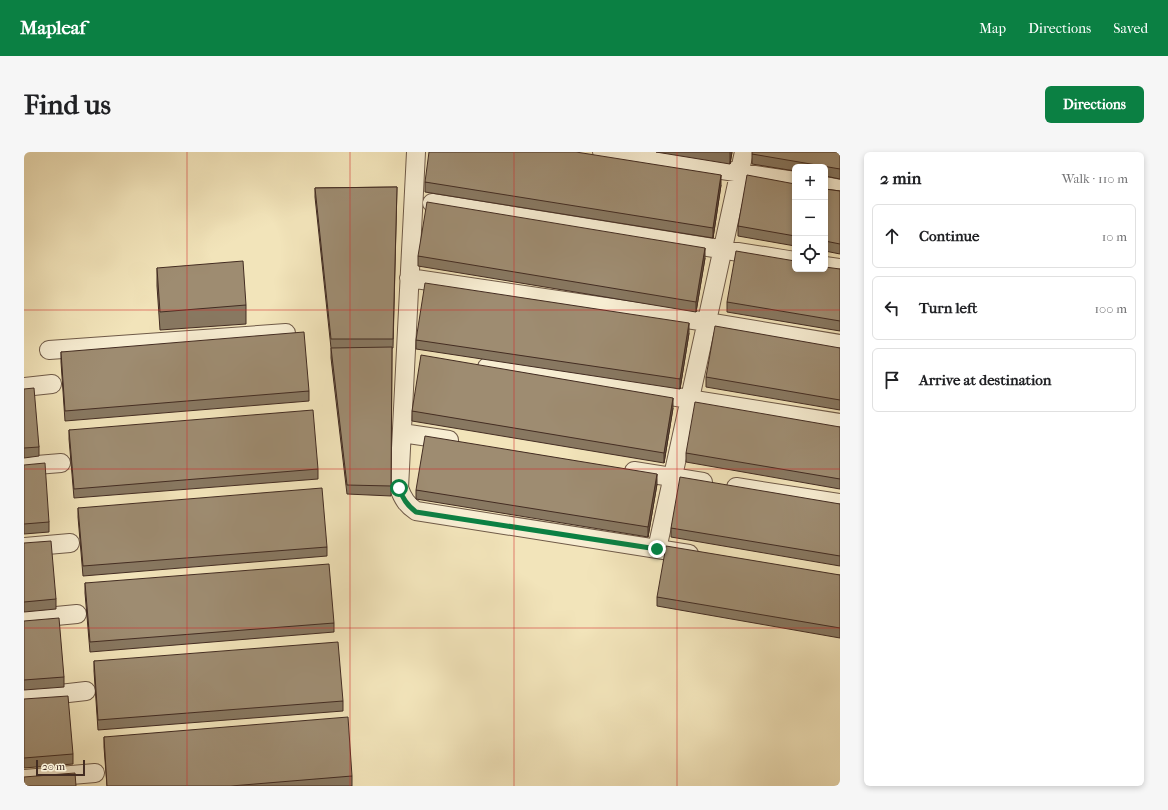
<!DOCTYPE html>
<html lang="en">
<head>
<meta charset="utf-8">
<style>
  body { margin:0; font-family:"IM FELL French Canon",serif; background:#f6f6f6; color:#202124 }
  .controls { position:absolute; right:12px; top:12px; display:grid; overflow:hidden; border-radius:6px; box-shadow:0 2px 6px #0003 }
  .controls button { width:36px; height:36px; display:grid; place-items:center; padding:0; border:0; border-bottom:1px solid #e0e0e0; background:#fff; color:#202124; font:20px sans-serif }
  .scale { position:absolute; left:12px; bottom:10px; width:49px; box-sizing:border-box; padding-left:4px; border:2px solid #432c22; border-top:0; font-size:11px; line-height:14px; white-space:nowrap; color:#432c22; -webkit-text-stroke:3px #f7edd2; paint-order:stroke }
  .stop { position:absolute; width:12px; height:12px; margin:-9px; border:3px solid #0b8043; border-radius:50%; background:#fff }
  .stop.end { background:#0b8043; border-color:#fff; box-shadow:0 1px 4px #0008 }
  .list { margin:0; padding:0; list-style:none }
  h2 { display:flex; justify-content:space-between; align-items:center; height:52px; margin:0; padding:0 16px; font-size:17px }
  h2 small { font-size:13px; font-weight:400; color:#757577 }
  .list li { display:grid; grid-template-columns:26px 1fr auto; gap:12px; align-items:center; box-sizing:border-box; height:64px; margin:0 8px 8px; padding:0 8px; border:1px solid #e0e0e0; border-radius:6px }
  .list b { display:block; font-size:15px; white-space:nowrap }
  .list em { font-size:13px; font-style:normal; color:#757577 }
  .icon { flex:none; width:22px; height:22px; fill:none; stroke:currentColor; stroke-width:2; stroke-linecap:round; stroke-linejoin:round }
  .map { position:relative; flex:none; width:816px; height:634px; overflow:hidden; border-radius:6px }
  header { display:flex; align-items:center; gap:24px; box-sizing:border-box; height:56px; padding:0 20px; background:#0b8043; color:#fff }
  header strong { font-size:19px }
  nav { display:flex; gap:22px; margin-inline-start:auto; font-size:14px }
  .intro { display:flex; align-items:center; justify-content:space-between; box-sizing:border-box; height:96px; padding:0 24px }
  h1 { margin:0; font-size:28px }
  .button { padding:10px 18px; border-radius:6px; background:#0b8043; color:#fff; font-size:14px; font-weight:700 }
  main { display:flex; gap:24px; padding:0 24px }
  aside { flex:1; background:#fff; border-radius:6px; box-shadow:0 2px 6px #0003 }
  .map>svg:first-child { display:block }
  .lines { fill:none; stroke-linecap:round; stroke-linejoin:round }
  .minor-casing { stroke:#6f5a48; stroke-width:20 }
  .minor { stroke:#f7edd2; stroke-width:18 }
  .wall { fill:#887861; stroke:#432c22 }
  .shaded-wall { fill:#6f624f; stroke:#432c22 }
  .building { fill:#9e8c71; stroke:#432c22 }
  .route { stroke:#0b8043; stroke-width:5 }
  .grid { fill:none; stroke:#d62828; stroke-width:1; stroke-opacity:0.55 }
</style>
</head>
<body>
<header>
<strong>Mapleaf</strong>
<nav><a>Map</a><a>Directions</a><a>Saved</a></nav>
</header>
<div class="intro"><h1>Find us</h1><a class="button">Directions</a></div>
<main>
<div class="map">
<svg width="816" height="634" viewBox="0 0 816 634">
  <rect width="100%" height="100%" fill="#f2e4ba"/>
  <filter id="stains"><feTurbulence type="fractalNoise" baseFrequency=".005" numOctaves="4"/><feColorMatrix values="0 0 0 0 .2 0 0 0 0 .09 0 0 0 0 .02 0 0 0 .5 -.17"/></filter>
  <radialGradient id="worn" r=".72"><stop offset=".6" stop-color="#630" stop-opacity="0"/><stop offset="1" stop-color="#630" stop-opacity=".3"/></radialGradient>
  <g class="lines">
    <g class="minor-casing">
      <path id="minor" d="M392,0L375,336C379,347 383,353 392,359L665,402
        M578,0L771,29
        M801,34L816,37
        M408,51L771,109
        M801,114L816,116
        M385,126L683,170L816,192
        M25,198L262,181
        M463,215L816,271
        M0,235L28,232
        M378,281L425,288
        M0,314L37,311
        M610,319L679,330
        M712,335L816,351
        M0,395L46,391
        M633,397L720,0
        M0,467L53,462
        M0,546L62,539
        M0,627L71,621"/>
    </g>
    <use href="#minor" class="minor"/>
  </g>
  <path class="wall" d="M632,0H708L706,12Z
    M816,0V27L801,24V15H771V19L728,12V2Z
    M401,30L697,33L689,86L401,40Z
    M771,32V94L714,84V74Z
    M373,35L369,196H368L367,344L323,342L307,206V196L291,45V36Z
    M801,37L816,39V102L801,99Z
    M394,104L681,106L672,160L394,114Z
    M133,116L222,153V172L136,178L133,134Z
    M816,117V179L703,160V150Z
    M665,181L656,237L392,197V188Z
    M816,196V258L682,235V225Z
    M37,200L285,239V249L41,269L37,210Z
    M0,237L15,295V304L0,306Z
    M649,256L640,311L388,269V259Z
    M816,275V337L662,310V301Z
    M45,278L294,317V327L50,346L45,287Z
    M0,313L25,370V380L0,382Z
    M633,332L624,385L392,347V338Z
    M816,352V414L647,385V376Z
    M54,356L303,395V404L59,424L54,365Z
    M0,391L32,447V457L0,460Z
    M816,423V486L633,454V445Z
    M61,431L310,471V480L66,500L61,441Z
    M0,469L40,525V535L0,538Z
    M70,509L319,549V559L74,578L70,519Z
    M0,547L49,602V612L0,616Z
    M80,585L328,624V634H83L80,595Z"/>
  <path class="shaded-wall" d="M706,0H708L706,12Z
    M697,23V33L689,86V76Z
    M681,96V106L672,160V150Z
    M665,171V181L656,237V227Z
    M649,246V256L640,311V301Z
    M633,322V332L624,385V375Z"/>
  <path class="building" d="M405,0H552L697,23L689,76L401,30Z
    M728,0H816V17L728,2Z
    M723,23L771,32V84L714,74Z
    M373,35L369,187H307L291,36Z
    M801,37L816,39V92L801,89Z
    M403,50L681,96L672,150L394,104Z
    M712,99L771,109V117H801V115L816,117V169L703,150Z
    M219,109L222,153L136,160L133,116Z
    M401,131L665,171L656,227L392,188Z
    M691,174L816,196V248L682,225Z
    M280,180L285,239L41,259L37,200Z
    M368,195L367,334L323,333L307,196Z
    M397,203L649,246L640,301L388,259Z
    M10,236L15,295L0,296V237Z
    M671,250L816,275V327L662,301Z
    M289,258L294,317L50,337L45,278Z
    M401,284L633,322L624,375L392,338Z
    M21,311L25,370L0,372V313Z
    M656,325L816,352V404L647,376Z
    M298,336L303,395L59,414L54,356Z
    M27,389L32,447L0,450V391Z
    M642,394L816,423V476L633,445Z
    M305,412L310,471L66,490L61,431Z
    M35,466L40,525L0,528V469Z
    M314,490L319,549L74,568L70,509Z
    M44,544L49,602L0,606V547Z
    M324,565L328,624L207,634H83L80,585Z
    M51,621L52,634H0V625Z"/>
  <g class="lines">
    <path class="route" d="M375,336C379,347 383,353 392,360L633,397"/>
  </g>
  <path class="grid" d="M163,0V634M326,0V634M490,0V634M653,0V634M0,158H816M0,317H816M0,476H816"/>
  <rect width="100%" height="100%" filter="url(#stains)"/>
  <rect width="100%" height="100%" fill="url(#worn)"/>
</svg>
<div class="controls">
<button>+</button>
<button>−</button>
<button><svg class="icon" aria-label="locate" viewBox="0 0 24 24"><circle cx="12" cy="12" r="6"/><path d="M12 2v4M12 18v4M2 12h4M18 12h4"/></svg></button>
</div>
<div class="scale">20 m</div>
<div class="stop" style="left:375px;top:336px"></div>
<div class="stop end" style="left:633px;top:397px"></div>
</div>
<aside>
<h2>2 min<small>Walk · 110 m</small></h2>
<ul class="list">
<li><svg class="icon" aria-label="ahead" viewBox="0 0 24 24"><path d="M12 20V5M6 11l6-6 6 6"/></svg><div><b>Continue</b></div><em>10 m</em></li>
<li><svg class="icon" aria-label="left" viewBox="0 0 24 24"><path d="M17 20v-9H6M10 6l-5 5 5 5"/></svg><div><b>Turn left</b></div><em>100 m</em></li>
<li><svg class="icon" aria-label="arrive" viewBox="0 0 24 24"><path d="M6 21V4h12l-3 4 3 4H6"/></svg><div><b>Arrive at destination</b></div></li>
</ul>
</aside>
</main>
</body>
</html>
